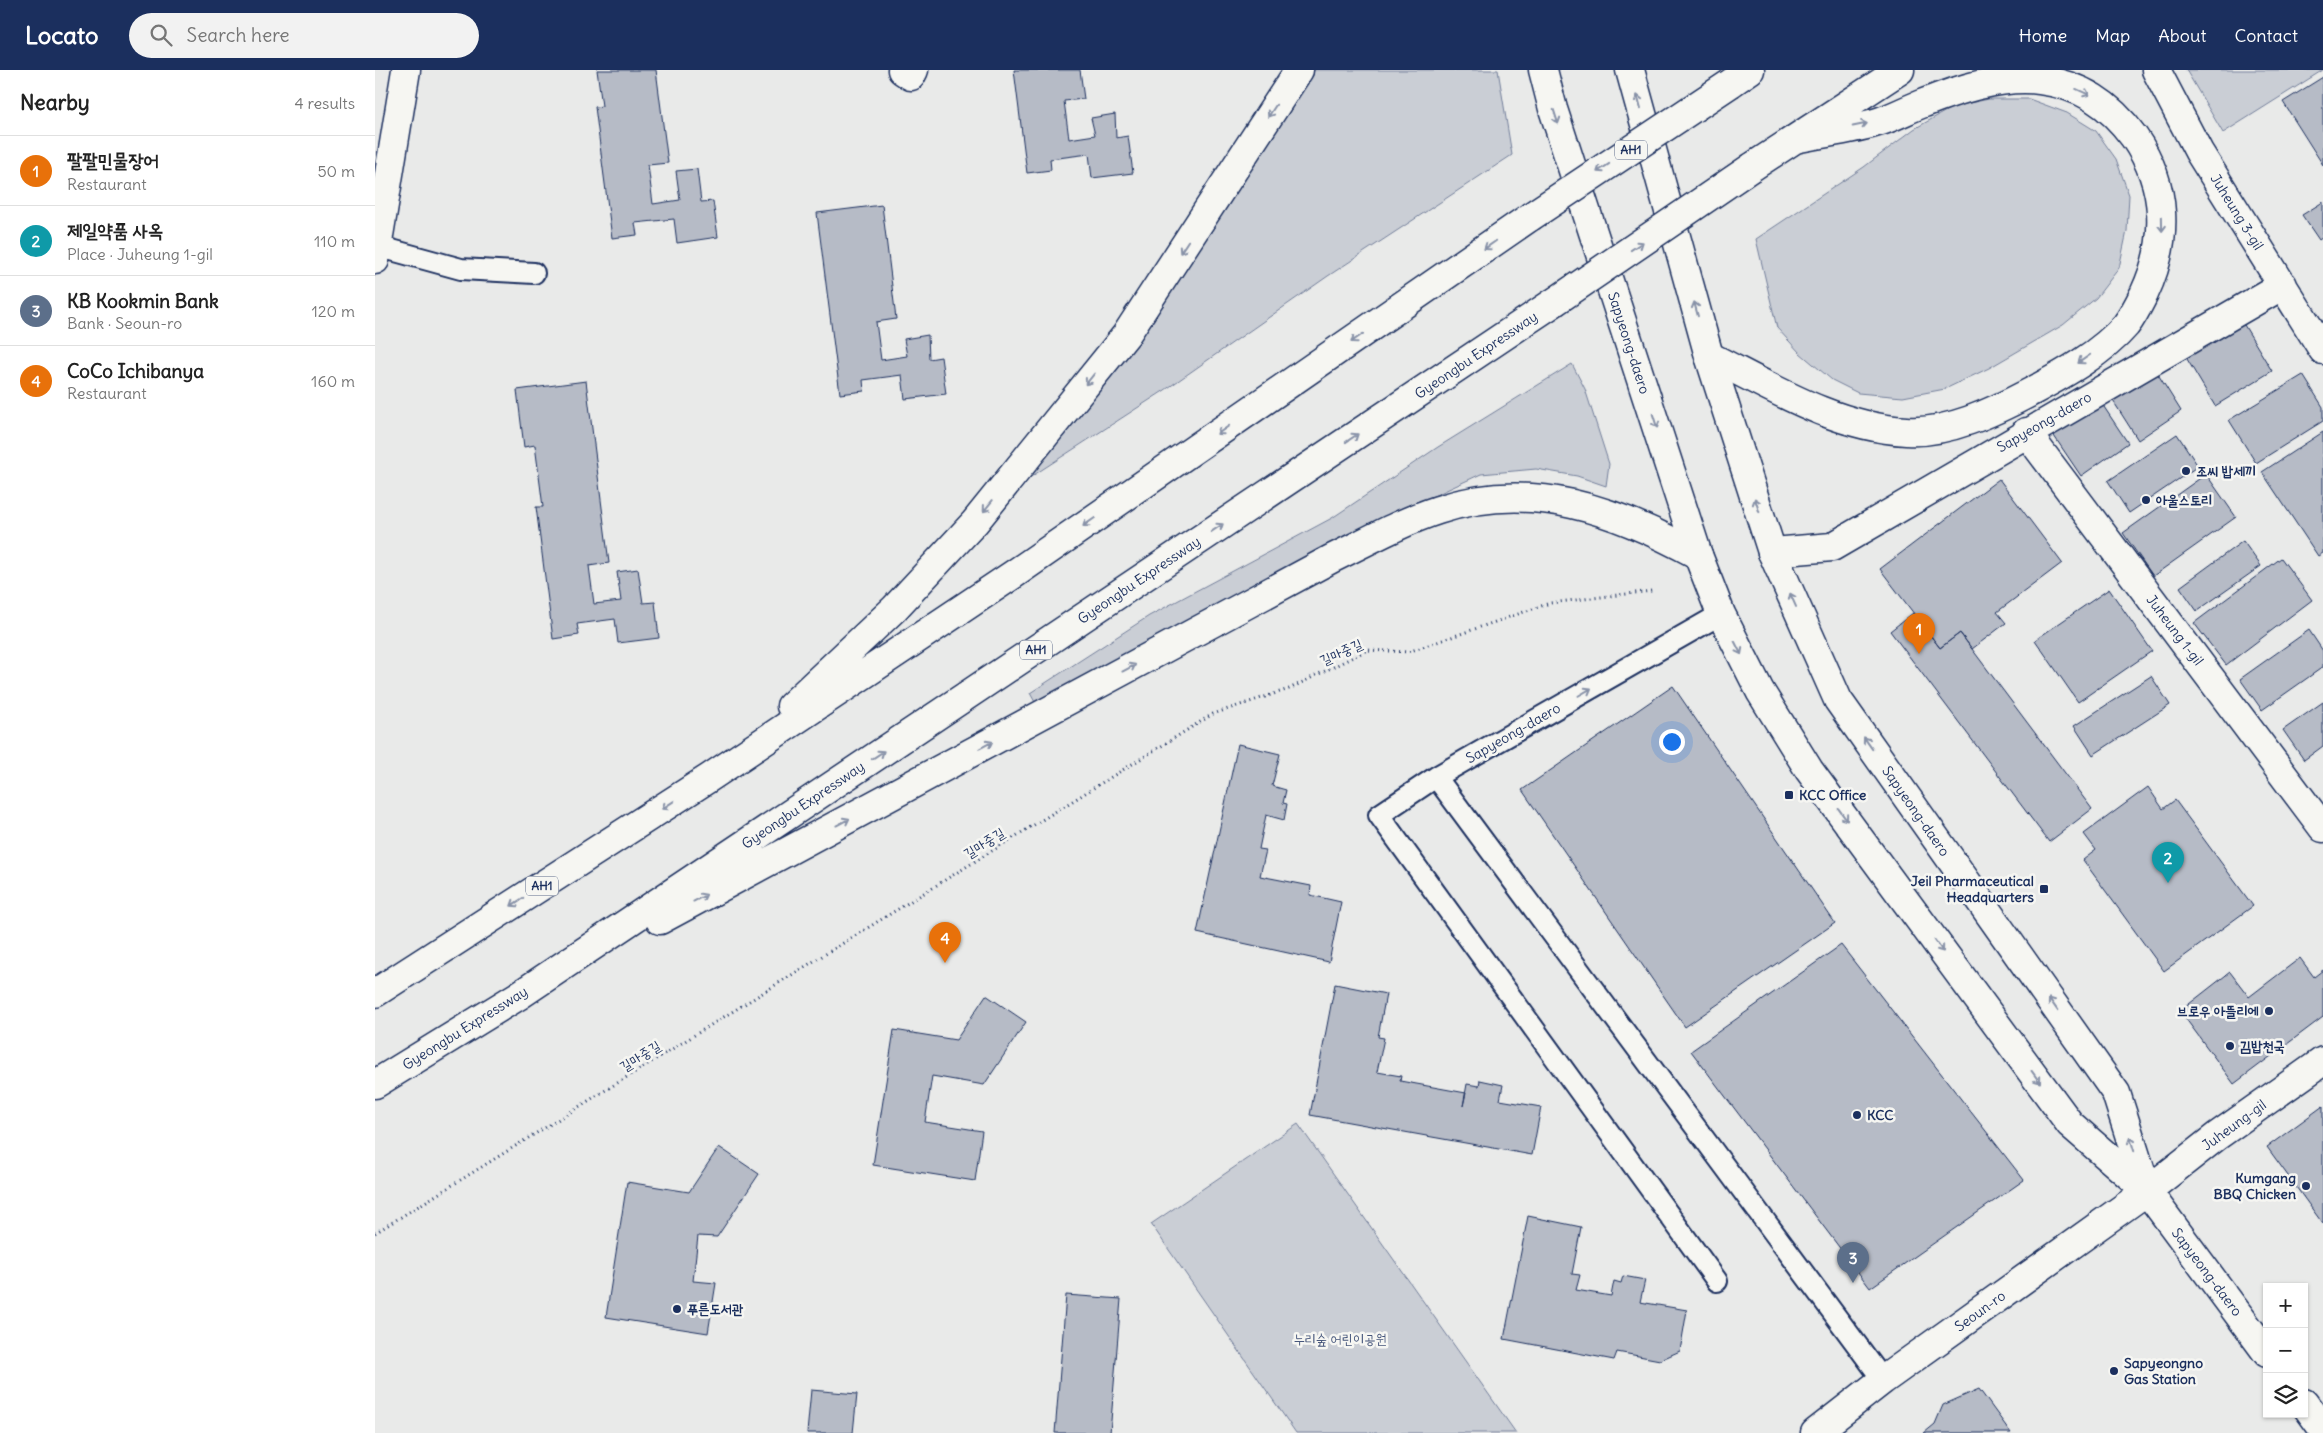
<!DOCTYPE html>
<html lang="en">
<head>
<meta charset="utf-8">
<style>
  body { margin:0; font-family:Delius,"Poor Story",sans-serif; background:#f2f2f2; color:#222 }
  .controls { position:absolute; right:15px; bottom:15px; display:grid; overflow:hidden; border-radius:0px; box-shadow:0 1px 4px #0004 }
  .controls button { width:45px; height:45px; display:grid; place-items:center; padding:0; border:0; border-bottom:1px solid #e0e0e0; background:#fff; color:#222; font:25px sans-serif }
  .you { position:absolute; left:1296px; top:671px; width:18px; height:18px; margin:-12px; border:4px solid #fff; border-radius:50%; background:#1a73e8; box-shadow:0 0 0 8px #1a73e833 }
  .badge { display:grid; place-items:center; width:32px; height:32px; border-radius:50%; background:#1b2f5e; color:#fff; font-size:16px; font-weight:700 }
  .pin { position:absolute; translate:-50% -41px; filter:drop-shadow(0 1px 2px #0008) }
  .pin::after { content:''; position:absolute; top:26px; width:18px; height:15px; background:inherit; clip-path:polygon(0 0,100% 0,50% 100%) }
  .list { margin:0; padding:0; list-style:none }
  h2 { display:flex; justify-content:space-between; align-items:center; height:65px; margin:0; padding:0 20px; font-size:21px }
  h2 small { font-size:16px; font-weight:400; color:#767676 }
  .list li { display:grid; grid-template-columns:32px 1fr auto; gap:15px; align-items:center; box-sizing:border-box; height:70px; padding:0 20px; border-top:1px solid #e0e0e0 }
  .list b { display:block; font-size:19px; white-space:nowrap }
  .list p { margin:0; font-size:16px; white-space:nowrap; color:#767676 }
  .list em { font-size:16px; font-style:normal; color:#767676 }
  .icon { flex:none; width:28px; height:28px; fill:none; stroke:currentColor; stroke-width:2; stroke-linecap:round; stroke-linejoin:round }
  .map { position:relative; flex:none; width:1948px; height:1363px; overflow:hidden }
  header { display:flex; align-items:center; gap:30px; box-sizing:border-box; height:70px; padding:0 25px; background:#1b2f5e; color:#fff }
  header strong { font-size:24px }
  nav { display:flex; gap:28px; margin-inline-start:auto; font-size:18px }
  .search { width:350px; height:45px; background:#f2f2f2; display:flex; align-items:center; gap:12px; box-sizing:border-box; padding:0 18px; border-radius:28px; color:#767676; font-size:19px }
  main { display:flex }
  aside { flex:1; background:#fff }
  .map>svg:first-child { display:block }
  .green { fill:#caced5; stroke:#727e9a }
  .building { fill:#b6bbc6; stroke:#1b2f5e }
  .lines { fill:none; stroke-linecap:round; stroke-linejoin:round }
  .service-casing { stroke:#1b2f5e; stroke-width:24 }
  .minor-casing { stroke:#1b2f5e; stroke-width:31 }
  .tertiary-casing { stroke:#1b2f5e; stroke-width:31 }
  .primary-casing { stroke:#1b2f5e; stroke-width:31 }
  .trunk-casing { stroke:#1b2f5e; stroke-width:31 }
  .path { stroke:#1b2f5e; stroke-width:3; stroke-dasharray:1 4; stroke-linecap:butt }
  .service { stroke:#f6f6f2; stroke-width:20 }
  .minor { stroke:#f6f6f2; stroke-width:28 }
  .tertiary { stroke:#f6f6f2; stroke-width:28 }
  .primary { stroke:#f6f6f2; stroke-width:28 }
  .trunk { stroke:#f6f6f2; stroke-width:28 }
  .trunk-bridge-casing { stroke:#1b2f5e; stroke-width:31; stroke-linecap:butt }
  .trunk-bridge { stroke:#f6f6f2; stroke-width:28 }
  .oneway { stroke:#8892a8 }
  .poi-dot { fill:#1b2f5e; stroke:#f6f6f2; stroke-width:2 }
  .labels { text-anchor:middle; stroke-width:5; stroke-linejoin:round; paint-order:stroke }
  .shield { fill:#f6f6f2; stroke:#5d6b8a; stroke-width:1 }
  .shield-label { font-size:12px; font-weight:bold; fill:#1b2f5e }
  .street-label { font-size:14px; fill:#1b2f5e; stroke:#f6f6f2 }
  .poi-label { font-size:14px; font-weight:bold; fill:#1b2f5e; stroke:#f6f6f2; text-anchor:start }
  .park-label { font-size:14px; fill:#47577c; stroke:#f6f6f2 }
</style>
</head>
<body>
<header>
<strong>Locato</strong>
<div class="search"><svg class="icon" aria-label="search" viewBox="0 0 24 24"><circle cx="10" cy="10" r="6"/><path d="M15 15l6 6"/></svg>Search here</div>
<nav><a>Home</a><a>Map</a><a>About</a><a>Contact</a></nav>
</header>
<main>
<aside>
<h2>Nearby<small>4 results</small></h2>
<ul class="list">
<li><span class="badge" style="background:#e8710a">1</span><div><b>팔팔민물장어</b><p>Restaurant</p></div><em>50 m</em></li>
<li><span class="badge" style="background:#0f9aa8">2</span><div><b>제일약품 사옥</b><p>Place · Juheung 1-gil</p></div><em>110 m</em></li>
<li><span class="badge" style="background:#5c6f8a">3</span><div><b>KB Kookmin Bank</b><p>Bank · Seoun-ro</p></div><em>120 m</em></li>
<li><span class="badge" style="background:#e8710a">4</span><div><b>CoCo Ichibanya</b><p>Restaurant</p></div><em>160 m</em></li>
</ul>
</aside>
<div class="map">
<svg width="1948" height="1363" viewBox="0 0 1948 1363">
  <rect width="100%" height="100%" fill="#e9eae9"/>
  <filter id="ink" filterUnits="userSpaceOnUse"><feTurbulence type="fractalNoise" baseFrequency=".02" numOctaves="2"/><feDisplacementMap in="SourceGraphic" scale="10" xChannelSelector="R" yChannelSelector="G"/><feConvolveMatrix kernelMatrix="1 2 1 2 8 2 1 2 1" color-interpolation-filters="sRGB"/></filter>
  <g filter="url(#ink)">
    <path class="green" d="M939,0H1123L1137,85L953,206L790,320L634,421L861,117Z
      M1811,0H1948L1848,63Z
      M1614,29H1654L1692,43L1721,61L1741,89L1754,125L1752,161L1744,198L1721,228L1688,255L1614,298L1570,319L1528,327L1483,323L1457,310L1425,283L1402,258L1381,169L1489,97L1539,59L1580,36Z
      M1197,294L1210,319L1234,394L1231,416L1202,406L1161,399L1106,404L1009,449L661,634L655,623L774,546L957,448L1063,377Z
      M923,1054L943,1082L1141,1363H921L776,1154Z"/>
    <path class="building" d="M222,0H281L293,93L273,95L278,134L305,130L301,101L322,99L326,132L338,131L343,167L302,173L299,149L260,153L262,165L237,168L220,37L227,36Z
      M639,0H705L709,29L689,31L694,69L720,65L716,48L740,44L741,68L753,66L758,103L717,108L714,84L675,89L676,100L652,103Z
      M1948,7V95L1908,32Z
      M1948,132V167L1944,170L1927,145Z
      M507,135L521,249L501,252L506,290L532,286L529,269L553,265L554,289L566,287L571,324L530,329L527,305L488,310L489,321L465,324L442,143Z
      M1863,245L1897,301L1840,336L1806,279Z
      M1779,298L1806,341L1763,370L1735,326Z
      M1928,305L1948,337V351L1881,393L1854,350Z
      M211,311L234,493L214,496L219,534L246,531L242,502L263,499L268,533L280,532L284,568L243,573L240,549L202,554L204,565L178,569L161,437H168L160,375L149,377L142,320Z
      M1725,331L1753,373L1706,406L1677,363Z
      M1948,362V483L1943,486L1887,402Z
      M1802,364L1823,396L1754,443L1733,411Z
      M1831,404L1861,447L1778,506L1748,463Z
      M1624,409L1687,493L1622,542L1631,553L1597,579L1585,563L1565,578L1505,499Z
      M1868,471L1886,496L1822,541L1805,517Z
      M1906,488L1937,530L1851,595L1819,553Z
      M1734,519L1777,581L1703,632L1660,570Z
      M1538,543L1565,578L1585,563L1717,739L1674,772L1515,561Z
      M1934,560L1948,581V597L1887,640L1865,609Z
      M1776,606L1795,635L1718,685L1699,656Z
      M1298,616L1460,853L1310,957L1147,720Z
      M1948,632V676L1929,690L1908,660Z
      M863,674L905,684L897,716L911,720L908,733L912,734L909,750L891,745L884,779L891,780L885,806L936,816L935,825L966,832L954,892L822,863Z
      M1773,717L1788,739L1800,730L1878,836L1789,901L1708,790L1721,780L1709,764Z
      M1466,875L1649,1110L1495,1218L1316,981Z
      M1925,888L1939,907L1948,900V947L1859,1014L1805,941L1855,902L1874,927Z
      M960,914L1011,924L1003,967L1009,968L1002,1002L1026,1006L1025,1011L1091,1023L1088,1036L1092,1014L1104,1016L1105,1010L1128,1015L1125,1030L1166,1037L1157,1085L935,1045Z
      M611,925L651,952L609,1015L557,1006L550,1052L607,1061L600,1111L498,1095L519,960L581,970Z
      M1948,1036V1154L1892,1077Z
      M344,1077L384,1104L342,1167L323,1166L318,1211L341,1213L333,1263L231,1247L252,1112L314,1122Z
      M1153,1146L1206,1157L1197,1204L1205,1205L1201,1220L1236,1226L1239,1211L1246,1213L1248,1206L1270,1210L1265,1232L1312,1240L1305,1281L1285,1290L1242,1282L1239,1290L1129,1269Z
      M691,1225L746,1229L735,1363H680Z
      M1604,1319L1636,1363H1549L1560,1354L1568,1335Z
      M436,1320L482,1324L478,1363H432Z"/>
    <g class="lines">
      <g class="service-casing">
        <path id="service" d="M2,176L86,199L159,203
          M1061,707L1346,544
          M1342,1211L1004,745L1061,707L1508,1310"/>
      </g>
      <g class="minor-casing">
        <path id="minor" d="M527,0L536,6L539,0
          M1781,0L1824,82L1948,280
          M1651,362L1948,758
          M1397,482L1457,477L1908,215
          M1772,1121L1842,1066L1948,991"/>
      </g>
      <g class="tertiary-casing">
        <path id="tertiary" d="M0,190L31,0
          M1440,1363L1508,1310L1772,1121"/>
      </g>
      <g class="primary-casing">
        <path id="primary" d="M1168,0L1178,39L1323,485L1346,544L1385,621L1434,700L1695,1054L1772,1121L1892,1283
          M1255,0L1334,286L1397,482L1463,630L1741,1023L1772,1121
          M1929,1333L1948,1359"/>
      </g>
      <g class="trunk-casing">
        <path id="trunk" d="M1356,13L1375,0
          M1377,97L1525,0
          M1334,286C1396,317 1460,357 1531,361C1572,364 1618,342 1654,323C1687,305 1726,284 1751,255C1758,246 1764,234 1769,224C1794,171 1793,116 1759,67C1735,34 1706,15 1665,10C1627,5 1584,19 1549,33C1535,38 1521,46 1506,51C1478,60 1448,63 1420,69
          M416,636L519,539L600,452L751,265L924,0
          M285,850L956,489C991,472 1026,452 1063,440C1157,409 1241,440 1323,485
          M0,923L334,708L639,504L1155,147
          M0,1014L143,926L1178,233"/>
      </g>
      <path class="path" d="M0,1163L838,644L914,619L992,580L1033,582L1175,533L1277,521"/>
      <use href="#service" class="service"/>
      <use href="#minor" class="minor"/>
      <use href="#tertiary" class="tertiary"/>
      <use href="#primary" class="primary"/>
      <use href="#trunk" class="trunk"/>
      <g class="trunk-bridge-casing">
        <path id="trunk-bridge" d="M1155,147L1356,13
          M1178,233L1377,97"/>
      </g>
      <use href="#trunk-bridge" class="trunk-bridge"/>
    </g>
    <defs><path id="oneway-shaft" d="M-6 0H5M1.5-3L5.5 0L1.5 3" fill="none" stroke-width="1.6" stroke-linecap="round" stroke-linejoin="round" transform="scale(1.25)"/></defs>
    <g class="oneway">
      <use href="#oneway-shaft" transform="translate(1708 22) rotate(24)"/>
      <use href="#oneway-shaft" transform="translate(1264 32) rotate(-105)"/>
      <use href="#oneway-shaft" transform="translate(897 41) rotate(123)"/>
      <use href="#oneway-shaft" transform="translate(1181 47) rotate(72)"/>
      <use href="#oneway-shaft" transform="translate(1485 55) rotate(-12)"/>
      <use href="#oneway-shaft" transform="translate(1228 98) rotate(146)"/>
      <use href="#oneway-shaft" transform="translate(1787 154) rotate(89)"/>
      <use href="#oneway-shaft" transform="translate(1115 175) rotate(145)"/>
      <use href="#oneway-shaft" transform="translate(1262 176) rotate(-34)"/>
      <use href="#oneway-shaft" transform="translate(809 177) rotate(123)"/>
      <use href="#oneway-shaft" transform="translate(1321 239) rotate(-105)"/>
      <use href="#oneway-shaft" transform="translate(982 268) rotate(145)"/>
      <use href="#oneway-shaft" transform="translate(1709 289) rotate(145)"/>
      <use href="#oneway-shaft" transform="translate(715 309) rotate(129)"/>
      <use href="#oneway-shaft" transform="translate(1280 351) rotate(72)"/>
      <use href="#oneway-shaft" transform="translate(848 360) rotate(145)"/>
      <use href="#oneway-shaft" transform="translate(977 368) rotate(-34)"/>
      <use href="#oneway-shaft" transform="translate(1382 435) rotate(-108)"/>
      <use href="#oneway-shaft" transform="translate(613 436) rotate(129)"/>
      <use href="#oneway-shaft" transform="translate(714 452) rotate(145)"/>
      <use href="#oneway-shaft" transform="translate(842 458) rotate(-34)"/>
      <use href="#oneway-shaft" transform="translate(1418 530) rotate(-114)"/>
      <use href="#oneway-shaft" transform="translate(1363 578) rotate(63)"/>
      <use href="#oneway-shaft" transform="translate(754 598) rotate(-28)"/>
      <use href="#oneway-shaft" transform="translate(1210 622) rotate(-30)"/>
      <use href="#oneway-shaft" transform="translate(1493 673) rotate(-125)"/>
      <use href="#oneway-shaft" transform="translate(611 675) rotate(-28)"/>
      <use href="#oneway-shaft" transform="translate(503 685) rotate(-34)"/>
      <use href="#oneway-shaft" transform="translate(293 735) rotate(147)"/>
      <use href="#oneway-shaft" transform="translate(1468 745) rotate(54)"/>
      <use href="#oneway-shaft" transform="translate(468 752) rotate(-28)"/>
      <use href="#oneway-shaft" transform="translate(325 828) rotate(-28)"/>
      <use href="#oneway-shaft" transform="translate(142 832) rotate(147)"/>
      <use href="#oneway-shaft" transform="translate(1564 876) rotate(54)"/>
      <use href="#oneway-shaft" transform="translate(1678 934) rotate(-125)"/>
      <use href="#oneway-shaft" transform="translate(1661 1007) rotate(54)"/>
      <use href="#oneway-shaft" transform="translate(1757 1074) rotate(-107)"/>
    </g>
  </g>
  <g class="poi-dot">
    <circle cx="1811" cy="401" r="5"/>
    <circle cx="1771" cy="430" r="5"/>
    <rect x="1409" y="720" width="10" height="10" rx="2.5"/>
    <rect x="1664" y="814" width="10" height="10" rx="2.5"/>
    <circle cx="1894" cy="941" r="5"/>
    <circle cx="1855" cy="976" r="5"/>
    <circle cx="1482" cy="1045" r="5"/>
    <circle cx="1931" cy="1116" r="5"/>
    <circle cx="302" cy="1239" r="5"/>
    <circle cx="1739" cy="1301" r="5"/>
  </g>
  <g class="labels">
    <g class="shield">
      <rect x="1240" y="70.5" width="32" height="19" rx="4"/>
      <rect x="645" y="570.5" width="32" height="19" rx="4"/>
      <rect x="151" y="806.5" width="32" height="19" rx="4"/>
    </g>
    <g class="shield-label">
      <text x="1256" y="84">AH1</text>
      <text x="661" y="584">AH1</text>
      <text x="167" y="820">AH1</text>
    </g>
    <g class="street-label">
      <text transform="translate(1862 142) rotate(58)" y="5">Juheung 3-gil</text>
      <text transform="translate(1254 273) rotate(72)" y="5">Sapyeong-daero</text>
      <text transform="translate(1101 285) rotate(-34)" y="5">Gyeongbu Expressway</text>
      <text transform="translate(1669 352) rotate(-30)" y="5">Sapyeong-daero</text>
      <text transform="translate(764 510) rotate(-34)" y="5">Gyeongbu Expressway</text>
      <text transform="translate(1800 560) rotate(53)" y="5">Juheung 1-gil</text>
      <text transform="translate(966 582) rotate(-24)" y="5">길마중길</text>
      <text transform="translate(1138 663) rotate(-30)" y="5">Sapyeong-daero</text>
      <text transform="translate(428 735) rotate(-34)" y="5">Gyeongbu Expressway</text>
      <text transform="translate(1541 741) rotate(55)" y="5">Sapyeong-daero</text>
      <text transform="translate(609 773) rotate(-32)" y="5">길마중길</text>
      <text transform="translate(90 958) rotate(-32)" y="5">Gyeongbu Expressway</text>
      <text transform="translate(265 986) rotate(-32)" y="5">길마중길</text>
      <text transform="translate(1859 1055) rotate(-36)" y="5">Juheung-gil</text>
      <text transform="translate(1832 1202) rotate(53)" y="5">Sapyeong-daero</text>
      <text transform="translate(1605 1241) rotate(-36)" y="5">Seoun-ro</text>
    </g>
    <g class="poi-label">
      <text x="1821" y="406">조씨 밥세끼</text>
      <text x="1781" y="435">아울스토리</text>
      <text x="1424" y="730">KCC Office</text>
      <text x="1659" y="816" text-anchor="end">Jeil Pharmaceutical<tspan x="1659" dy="16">Headquarters</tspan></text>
      <text x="1884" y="946" text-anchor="end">브로우 아뜰리에</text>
      <text x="1865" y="981">김밥천국</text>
      <text x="1492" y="1050">KCC</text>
      <text x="1921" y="1113" text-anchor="end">Kumgang<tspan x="1921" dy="16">BBQ Chicken</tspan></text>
      <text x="312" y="1244">푸른도서관</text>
      <text x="1749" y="1298">Sapyeongno<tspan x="1749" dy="16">Gas Station</tspan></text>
    </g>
    <g class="park-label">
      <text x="965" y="1274">누리숲 어린이공원</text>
    </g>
  </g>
</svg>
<div class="controls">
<button>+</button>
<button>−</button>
<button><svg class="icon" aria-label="layers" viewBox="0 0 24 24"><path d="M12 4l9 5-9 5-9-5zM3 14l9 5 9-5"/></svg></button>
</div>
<div class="you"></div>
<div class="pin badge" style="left:1544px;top:584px;background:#e8710a">1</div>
<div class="pin badge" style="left:1793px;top:813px;background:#0f9aa8">2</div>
<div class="pin badge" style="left:1478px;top:1213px;background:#5c6f8a">3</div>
<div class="pin badge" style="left:570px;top:893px;background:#e8710a">4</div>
</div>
</main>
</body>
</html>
